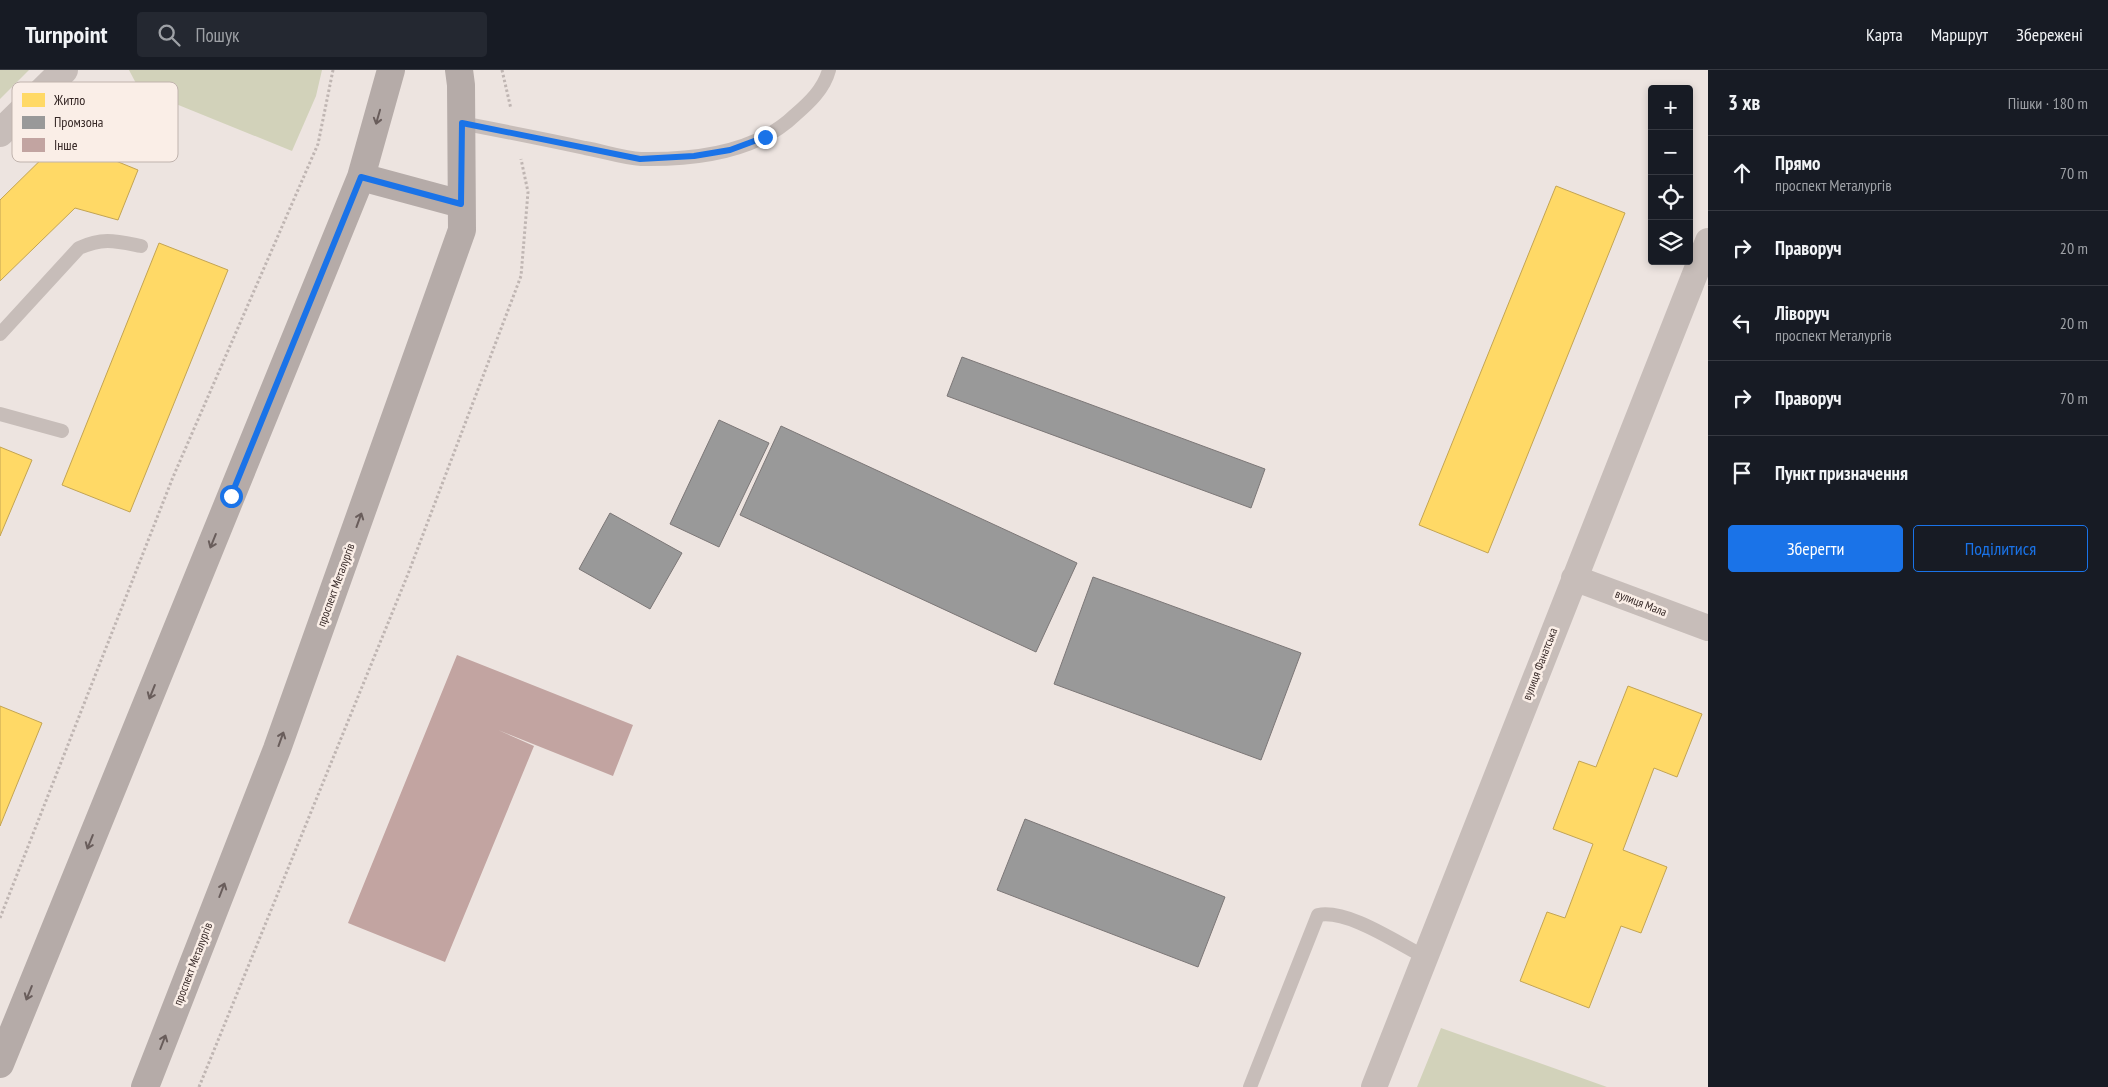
<!DOCTYPE html>
<html lang="uk">
<head>
<meta charset="utf-8">
<style>
  body { margin:0; font-family:"PT Sans Narrow",sans-serif; background:#242831; color:#f1f3f6 }
  .controls { position:absolute; right:15px; top:15px; display:grid; overflow:hidden; border-radius:5px; box-shadow:0 2px 8px #0003 }
  .controls button { width:45px; height:45px; display:grid; place-items:center; padding:0; border:0; border-bottom:1px solid #363941; background:#171b24; color:#f1f3f6; font:25px sans-serif }
  .stop { position:absolute; width:15px; height:15px; margin:-11px; border:4px solid #1a73e8; border-radius:50%; background:#fff }
  .stop.end { background:#1a73e8; border-color:#fff; box-shadow:0 1px 5px #0008 }
  .list { margin:0; padding:0; list-style:none }
  h2 { display:flex; justify-content:space-between; align-items:center; height:65px; margin:0; padding:0 20px; font-size:21px }
  h2 small { font-size:16px; font-weight:400; color:#9ea1a6 }
  .list li { display:grid; grid-template-columns:32px 1fr auto; gap:15px; align-items:center; box-sizing:border-box; height:75px; padding:0 20px; border-top:1px solid #363941 }
  .list b { display:block; font-size:19px; white-space:nowrap }
  .list p { margin:0; font-size:16px; white-space:nowrap; color:#9ea1a6 }
  .list em { font-size:16px; font-style:normal; color:#9ea1a6 }
  .actions { display:flex; gap:10px; padding:15px 20px }
  .actions a { flex:1; padding:11px 0; border:1px solid #1a73e8; border-radius:5px; text-align:center; font-size:18px; color:#1a73e8 }
  .actions .main { background:#1a73e8; color:#fff }
  .icon { flex:none; width:28px; height:28px; fill:none; stroke:currentColor; stroke-width:2; stroke-linecap:round; stroke-linejoin:round }
  .map { position:relative; flex:none; width:1708px; height:1017px; overflow:hidden }
  header { display:flex; align-items:center; gap:30px; box-sizing:border-box; height:70px; padding:0 25px; background:#171b24; border-bottom:1px solid #363941 }
  header strong { font-size:24px }
  nav { display:flex; gap:28px; margin-inline-start:auto; font-size:18px }
  .search { width:350px; height:45px; background:#242831; display:flex; align-items:center; gap:12px; box-sizing:border-box; padding:0 18px; border-radius:5px; color:#9ea1a6; font-size:19px }
  main { display:flex }
  aside { flex:1; background:#171b24 }
  .map>svg:first-child { display:block }
  .green { fill:#d2d2ba }
  .homes { fill:#ffd966; stroke:#c3a453 }
  .industry { fill:#999; stroke:#7c7777 }
  .building { fill:#c2a4a1 }
  .lines { fill:none; stroke-linecap:round; stroke-linejoin:round }
  .path { stroke:#bfb5b2; stroke-width:3; stroke-dasharray:2.5 2.5; stroke-linecap:butt }
  .service { stroke:#c7bdb9; stroke-width:14 }
  .minor { stroke:#c7bdb9; stroke-width:26 }
  .tertiary { stroke:#c7bdb9; stroke-width:28 }
  .primary { stroke:#b5aba8; stroke-width:28 }
  .oneway { stroke:#695d5b }
  .route { stroke:#1a73e8; stroke-width:6 }
  .labels { text-anchor:middle; stroke-width:5; stroke-linejoin:round; paint-order:stroke }
  .street-label { font-size:12px; fill:#372927; stroke:#faeee7 }
  .key { fill:#faeee7; stroke:#c0b3ad; stroke-width:1 }
  .key-label { font-size:14px; fill:#372927 }
</style>
</head>
<body>
<header>
<strong>Turnpoint</strong>
<div class="search"><svg class="icon" aria-label="search" viewBox="0 0 24 24"><circle cx="10" cy="10" r="6"/><path d="M15 15l6 6"/></svg>Пошук</div>
<nav><a>Карта</a><a>Маршрут</a><a>Збережені</a></nav>
</header>
<main>
<div class="map">
<svg width="1708" height="1017" viewBox="0 0 1708 1017">
  <rect width="100%" height="100%" fill="#ede4e0"/>
  <path class="green" d="M0,0H29L0,29Z
    M129,0H322L316,26L292,81L139,19Z
    M1441,958L1607,1017H1417Z"/>
  <path class="homes" d="M62,69L138,100L118,150L75,138L0,211V130Z
    M1556,116L1625,143L1488,483L1419,455Z
    M159,173L228,200L130,442L62,415Z
    M0,377L32,390L0,466Z
    M1628,616L1702,644L1677,707L1654,698L1623,780L1667,797L1641,863L1621,856L1589,938L1520,911L1547,842L1565,848L1593,774L1553,759L1579,691L1596,697Z
    M0,636L42,653L0,756Z"/>
  <path class="industry" d="M962,287L1265,399L1251,438L947,326Z
    M719,350L769,373L719,477L670,454Z
    M781,356L1077,493L1036,582L740,445Z
    M610,443L682,483L650,539L579,499Z
    M1093,507L1301,583L1261,690L1054,614Z
    M1025,749L1225,827L1198,897L997,820Z"/>
  <path class="building" d="M457,585L633,655L613,706L498,660L534,676L445,892L348,853Z"/>
  <g class="lines">
    <path class="path" d="M502,0L511,39
      M0,848L173,407L318,74L333,0
      M199,1017L408,504L521,206L528,122L521,89"/>
    <path class="service" d="M461,53C503,61 544,69 585,78C603,81 623,88 641,89C693,90 756,83 795,45C809,33 824,19 829,0
      M0,264L79,178C103,167 116,171 141,176
      M0,344L62,361
      M1250,1017L1318,845C1348,839 1397,873 1425,887"/>
    <path class="minor" d="M1574,508L1708,558
      M1374,1017L1708,171"/>
    <path class="tertiary" d="M0,63L64,0"/>
    <path class="primary" d="M361,107L461,134
      M0,994L361,107L391,0
      M145,1017L277,679L462,160L461,15L459,0"/>
  </g>
  <defs><path id="oneway-shaft" d="M-6 0H5M1.5-3L5.5 0L1.5 3" fill="none" stroke-width="1.6" stroke-linecap="round" stroke-linejoin="round" transform="scale(1.25)"/></defs>
  <g class="oneway">
    <use href="#oneway-shaft" transform="translate(378 47) rotate(106)"/>
    <use href="#oneway-shaft" transform="translate(359 450) rotate(-70)"/>
    <use href="#oneway-shaft" transform="translate(213 471) rotate(112)"/>
    <use href="#oneway-shaft" transform="translate(152 622) rotate(112)"/>
    <use href="#oneway-shaft" transform="translate(281 669) rotate(-70)"/>
    <use href="#oneway-shaft" transform="translate(90 772) rotate(112)"/>
    <use href="#oneway-shaft" transform="translate(222 820) rotate(-69)"/>
    <use href="#oneway-shaft" transform="translate(29 923) rotate(112)"/>
    <use href="#oneway-shaft" transform="translate(163 972) rotate(-69)"/>
  </g>
  <g class="lines">
    <path class="route" d="M231,426L361,107L461,134L462,53L640,89L694,86L730,80L765,67"/>
  </g>
  <g class="labels">
    <g class="street-label">
      <text transform="translate(336 515) rotate(-70)" y="4">проспект Металургів</text>
      <text transform="translate(1641 533) rotate(21)" y="4">вулиця Мала</text>
      <text transform="translate(1540 594) rotate(-69)" y="4">вулиця Фанатська</text>
      <text transform="translate(193 894) rotate(-69)" y="4">проспект Металургів</text>
    </g>
  </g>
  <rect x="12" y="12" width="166" height="80" rx="8" class="key"/>
  <rect x="22" y="23" width="23" height="14" fill="#ffd966"/>
  <rect x="22" y="46" width="23" height="13" fill="#999"/>
  <rect x="22" y="68" width="23" height="14" fill="#c2a4a1"/>
  <g class="key-label">
    <text x="54" y="35">Житло</text>
    <text x="54" y="57">Промзона</text>
    <text x="54" y="80">Інше</text>
  </g>
</svg>
<div class="controls">
<button>+</button>
<button>−</button>
<button><svg class="icon" aria-label="locate" viewBox="0 0 24 24"><circle cx="12" cy="12" r="6"/><path d="M12 2v4M12 18v4M2 12h4M18 12h4"/></svg></button>
<button><svg class="icon" aria-label="layers" viewBox="0 0 24 24"><path d="M12 4l9 5-9 5-9-5zM3 14l9 5 9-5"/></svg></button>
</div>
<div class="stop" style="left:231px;top:426px"></div>
<div class="stop end" style="left:765px;top:67px"></div>
</div>
<aside>
<h2>3 хв<small>Пішки · 180 m</small></h2>
<ul class="list">
<li><svg class="icon" aria-label="ahead" viewBox="0 0 24 24"><path d="M12 20V5M6 11l6-6 6 6"/></svg><div><b>Прямо</b><p>проспект Металургів</p></div><em>70 m</em></li>
<li><svg class="icon" aria-label="right" viewBox="0 0 24 24"><path d="M7 20v-9h11M14 6l5 5-5 5"/></svg><div><b>Праворуч</b></div><em>20 m</em></li>
<li><svg class="icon" aria-label="left" viewBox="0 0 24 24"><path d="M17 20v-9H6M10 6l-5 5 5 5"/></svg><div><b>Ліворуч</b><p>проспект Металургів</p></div><em>20 m</em></li>
<li><svg class="icon" aria-label="right" viewBox="0 0 24 24"><path d="M7 20v-9h11M14 6l5 5-5 5"/></svg><div><b>Праворуч</b></div><em>70 m</em></li>
<li><svg class="icon" aria-label="arrive" viewBox="0 0 24 24"><path d="M6 21V4h12l-3 4 3 4H6"/></svg><div><b>Пункт призначення</b></div></li>
</ul>
<div class="actions"><a class="main">Зберегти</a><a>Поділитися</a></div>
</aside>
</main>
</body>
</html>
